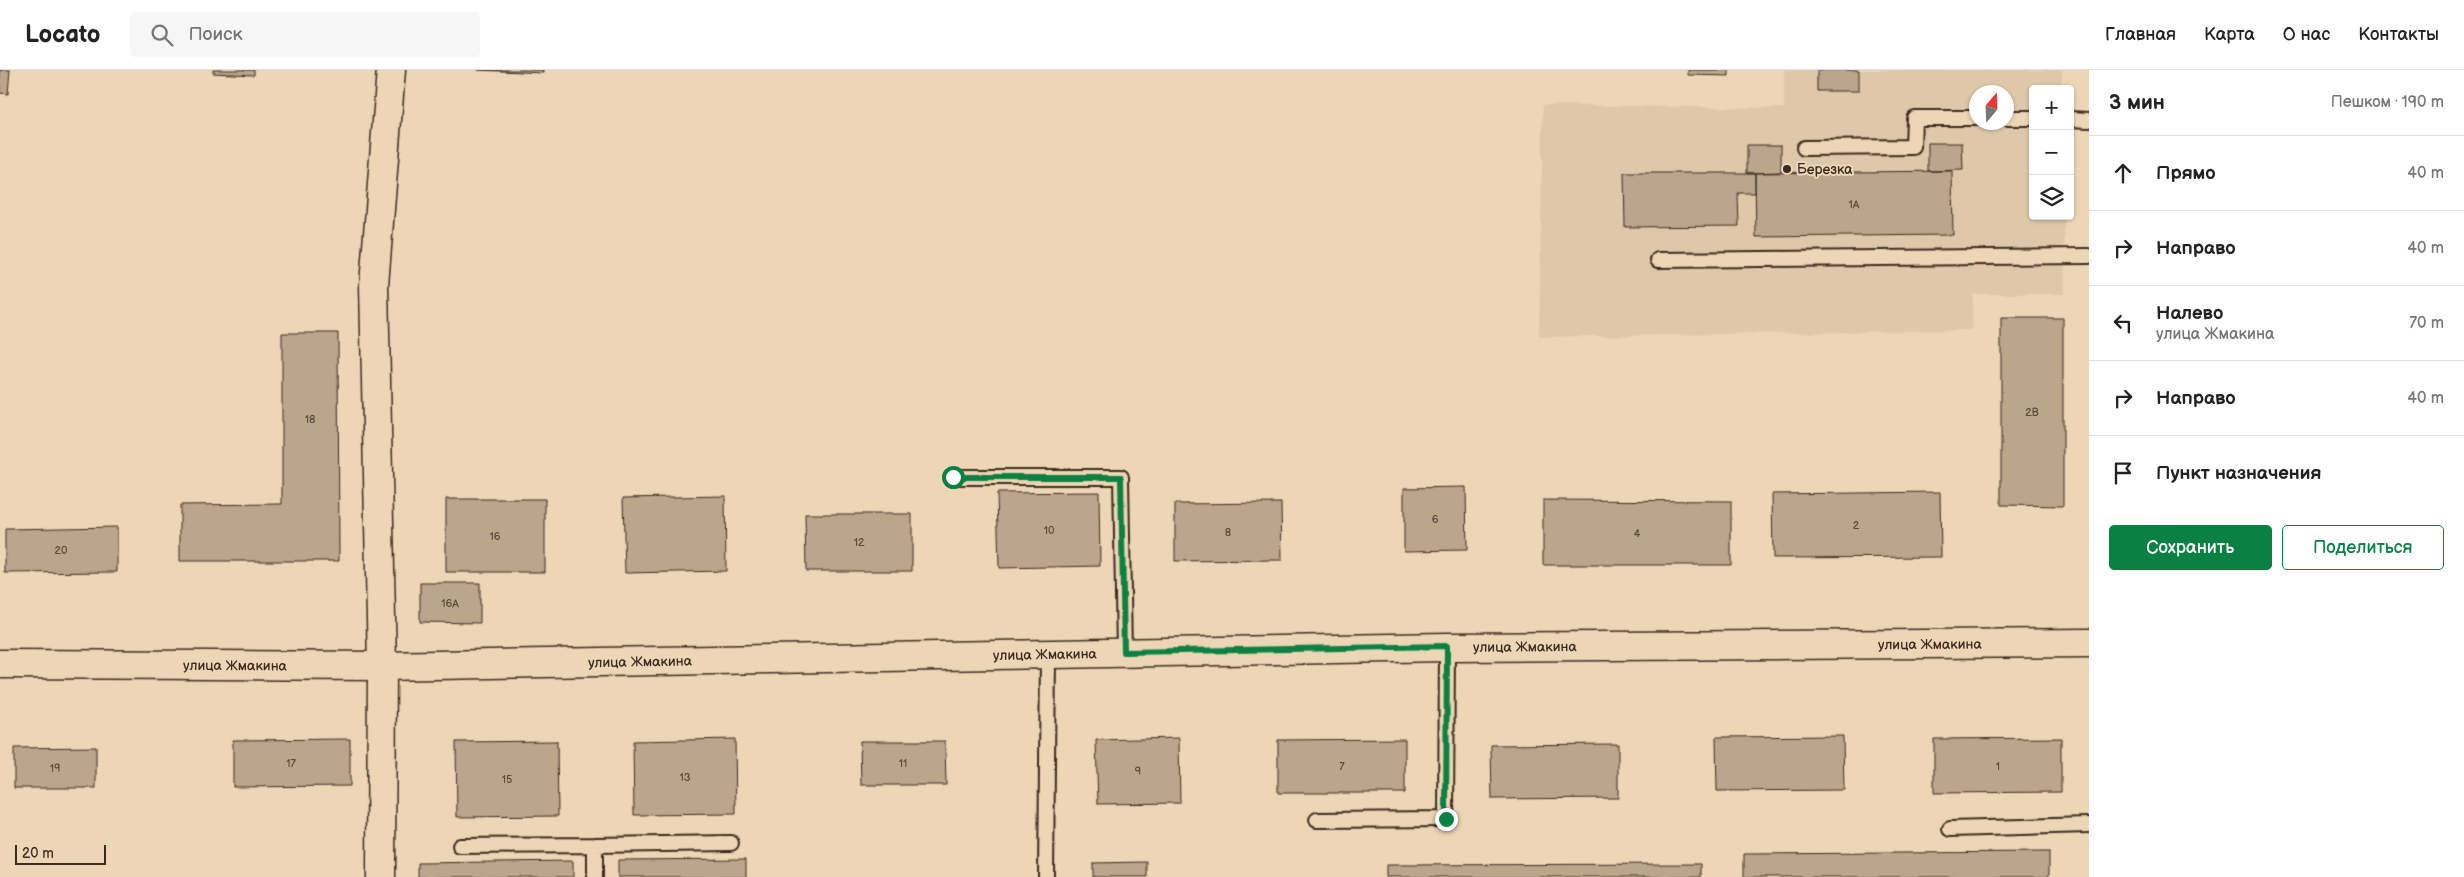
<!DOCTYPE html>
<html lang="ru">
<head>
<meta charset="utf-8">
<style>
  body { margin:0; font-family:"Balsamiq Sans",sans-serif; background:#f6f6f6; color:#222 }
  .controls { position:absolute; right:15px; top:15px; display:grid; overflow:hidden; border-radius:5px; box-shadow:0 1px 4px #0004 }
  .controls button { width:45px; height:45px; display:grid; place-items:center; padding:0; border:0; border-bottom:1px solid #e0e0e0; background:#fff; color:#222; font:25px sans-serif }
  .compass { position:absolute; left:1969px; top:15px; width:45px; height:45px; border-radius:50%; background:#fff; box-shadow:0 1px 4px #0004; rotate:19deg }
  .scale { position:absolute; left:15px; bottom:12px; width:91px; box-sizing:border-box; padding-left:5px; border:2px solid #3b2a1e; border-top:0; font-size:14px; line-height:18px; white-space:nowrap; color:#3b2a1e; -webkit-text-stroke:4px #edd6b6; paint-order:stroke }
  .stop { position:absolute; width:15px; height:15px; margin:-11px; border:4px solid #0b8043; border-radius:50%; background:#fff }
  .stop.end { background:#0b8043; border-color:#fff; box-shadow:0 1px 5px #0008 }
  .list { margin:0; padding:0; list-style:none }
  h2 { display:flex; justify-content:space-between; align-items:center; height:65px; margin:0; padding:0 20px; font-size:21px }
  h2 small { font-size:16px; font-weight:400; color:#767676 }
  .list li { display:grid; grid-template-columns:32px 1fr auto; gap:15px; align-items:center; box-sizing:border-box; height:75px; padding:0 20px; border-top:1px solid #e0e0e0 }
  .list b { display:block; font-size:19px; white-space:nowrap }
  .list p { margin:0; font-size:16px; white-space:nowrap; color:#767676 }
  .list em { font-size:16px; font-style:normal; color:#767676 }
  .actions { display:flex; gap:10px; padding:15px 20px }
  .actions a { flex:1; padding:11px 0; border:1px solid #0b8043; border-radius:5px; text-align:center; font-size:18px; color:#0b8043 }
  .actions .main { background:#0b8043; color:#fff }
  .icon { flex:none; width:28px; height:28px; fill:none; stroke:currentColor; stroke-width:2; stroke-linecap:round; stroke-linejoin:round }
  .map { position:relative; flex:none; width:2089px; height:807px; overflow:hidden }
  header { display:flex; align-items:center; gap:30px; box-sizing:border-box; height:70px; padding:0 25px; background:#fff; border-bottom:1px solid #e0e0e0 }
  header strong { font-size:24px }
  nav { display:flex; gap:28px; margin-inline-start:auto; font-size:18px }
  .search { width:350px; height:45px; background:#f6f6f6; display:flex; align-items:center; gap:12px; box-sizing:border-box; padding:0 18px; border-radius:5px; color:#767676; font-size:19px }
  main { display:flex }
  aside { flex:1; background:#fff }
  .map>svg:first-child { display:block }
  .built { fill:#dec8a9; fill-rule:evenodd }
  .building { fill:#bba68c; stroke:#3b2a1e }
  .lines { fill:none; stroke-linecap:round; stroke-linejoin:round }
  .service-casing { stroke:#3b2a1e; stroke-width:18 }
  .minor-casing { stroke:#3b2a1e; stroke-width:31 }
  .tertiary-casing { stroke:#3b2a1e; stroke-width:31 }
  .service { stroke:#edd6b6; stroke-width:14 }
  .minor { stroke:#edd6b6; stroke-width:28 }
  .tertiary { stroke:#edd6b6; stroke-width:28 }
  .route { stroke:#0b8043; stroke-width:6 }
  .poi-dot { fill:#3b2a1e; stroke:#edd6b6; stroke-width:2 }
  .labels { text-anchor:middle; stroke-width:4; stroke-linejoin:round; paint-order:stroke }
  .number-label { font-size:11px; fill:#5b493a }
  .poi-label { font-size:14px; fill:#3b2a1e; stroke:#edd6b6; text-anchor:start }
  .street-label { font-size:14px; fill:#3b2a1e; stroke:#edd6b6 }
</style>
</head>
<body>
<header>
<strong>Locato</strong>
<div class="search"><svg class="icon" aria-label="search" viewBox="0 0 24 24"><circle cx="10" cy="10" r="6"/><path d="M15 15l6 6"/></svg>Поиск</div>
<nav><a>Главная</a><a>Карта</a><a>О нас</a><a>Контакты</a></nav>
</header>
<main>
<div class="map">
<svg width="2089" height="807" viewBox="0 0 2089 807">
  <rect width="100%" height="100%" fill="#edd6b6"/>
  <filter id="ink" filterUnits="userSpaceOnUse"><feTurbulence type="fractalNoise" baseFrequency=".02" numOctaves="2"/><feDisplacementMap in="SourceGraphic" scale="10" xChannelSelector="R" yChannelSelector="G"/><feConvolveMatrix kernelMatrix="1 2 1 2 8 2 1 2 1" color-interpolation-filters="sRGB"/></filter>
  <g filter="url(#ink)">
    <path class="built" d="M1784,0H2062V19H2033V146H2064L2065,224H1973L1972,260L1539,267L1543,35L1784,38ZM1976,22H2006V52H1976Z"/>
    <path class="building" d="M0,0H10L8,24L0,23Z
      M213,0H254V5L213,3Z
      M478,0H543V3Z
      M1688,0H1729V6L1688,5Z
      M1817,0H1859V21H1817Z
      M1928,73H1962L1963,100L1928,101Z
      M1747,75H1781V102L1747,103Z
      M1952,101L1953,165L1756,167L1755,103Z
      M1624,103H1755V123H1738L1739,156L1625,157Z
      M2001,248H2063V436L2001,435Z
      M282,263H338L339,491H180V435L282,434Z
      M1466,417L1467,480L1404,481V418Z
      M1099,422L1100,496L999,498L997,423Z
      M1940,422L1941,487L1773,488L1772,424Z
      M725,426L726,501L625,503L623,428Z
      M446,429H545V502H446Z
      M1543,430L1731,431V495H1543Z
      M1281,433L1282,490L1175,491V434Z
      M805,444H912V501H806Z
      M117,457V502L5,503V459Z
      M420,513H480V553L420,552Z
      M1843,666L1844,720L1717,721L1716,667Z
      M1179,668L1180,733L1098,734L1096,670Z
      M2061,668V722L1934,723V669Z
      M350,669V716L233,717V670Z
      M735,669L736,744L634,745L633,671Z
      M1405,669V723H1278V670Z
      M557,671L558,746L457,747L456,672Z
      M860,671H945L946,715H861Z
      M1618,674V728L1492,729L1491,675Z
      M96,677V718H14V678Z
      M2049,782V807H1744V784Z
      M746,789V807H618V790Z
      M573,791V807H418V793Z
      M1147,792V807H1093V793Z
      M1701,794V807H1386V795Z"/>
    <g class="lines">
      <g class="service-casing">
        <path id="service" d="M2006,48H2033
          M2070,49L2089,50
          M1804,78L1913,77L1914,48H1976
          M1658,190L2089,186
          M953,407H1121L1124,582
          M1317,750L1446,749L1447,577
          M1950,759L2089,755
          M595,775L731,773
          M460,776L595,775V807
          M1046,807L1048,584"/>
      </g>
      <g class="minor-casing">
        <path id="minor" d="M382,596L374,215L391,0"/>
      </g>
      <g class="tertiary-casing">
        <g id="tertiary">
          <path id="s1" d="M0,594L382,596L1447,577L2089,573"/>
          <path d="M381,807L382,596"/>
        </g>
      </g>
      <use href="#service" class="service"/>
      <use href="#minor" class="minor"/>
      <use href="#tertiary" class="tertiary"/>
    </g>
  </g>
  <g class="lines" filter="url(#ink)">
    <path class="route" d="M953,407H1121L1124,582L1447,576L1446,749"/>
  </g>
  <circle class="poi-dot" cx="1787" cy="99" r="5"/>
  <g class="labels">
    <g class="number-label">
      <text x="1854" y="138">1А</text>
      <text x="2032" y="346">2В</text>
      <text x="310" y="353">18</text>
      <text x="1435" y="453">6</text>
      <text x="1856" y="459">2</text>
      <text x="1049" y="464">10</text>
      <text x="1228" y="466">8</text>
      <text x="1637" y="467">4</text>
      <text x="495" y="470">16</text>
      <text x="859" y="476">12</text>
      <text x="61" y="484">20</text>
      <text x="450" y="537">16А</text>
      <text x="291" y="697">17</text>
      <text x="903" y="697">11</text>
      <text x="1342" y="700">7</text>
      <text x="1998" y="700">1</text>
      <text x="55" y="702">19</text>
      <text x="1138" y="705">9</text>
      <text x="685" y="711">13</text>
      <text x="507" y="713">15</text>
    </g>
    <g class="poi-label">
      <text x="1797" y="104">Березка</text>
    </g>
    <g class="street-label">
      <text dy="5" stroke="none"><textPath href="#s1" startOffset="1930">улица Жмакина</textPath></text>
      <text dy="5" stroke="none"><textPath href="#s1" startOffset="1525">улица Жмакина</textPath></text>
      <text dy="5" stroke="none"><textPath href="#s1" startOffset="1045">улица Жмакина</textPath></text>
      <text dy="5" stroke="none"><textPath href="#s1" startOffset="640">улица Жмакина</textPath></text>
      <text dy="5" stroke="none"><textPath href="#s1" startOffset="235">улица Жмакина</textPath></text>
    </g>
  </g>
</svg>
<div class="controls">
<button>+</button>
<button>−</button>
<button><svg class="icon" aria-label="layers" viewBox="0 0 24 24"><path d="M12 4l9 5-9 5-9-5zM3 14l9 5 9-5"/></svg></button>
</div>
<svg class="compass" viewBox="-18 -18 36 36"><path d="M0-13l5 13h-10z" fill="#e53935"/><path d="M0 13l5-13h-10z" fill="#767676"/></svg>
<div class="scale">20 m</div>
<div class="stop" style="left:953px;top:407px"></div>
<div class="stop end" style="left:1446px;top:749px"></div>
</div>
<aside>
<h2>3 мин<small>Пешком · 190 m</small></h2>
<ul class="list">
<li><svg class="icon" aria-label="ahead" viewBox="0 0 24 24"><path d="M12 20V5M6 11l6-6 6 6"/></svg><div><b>Прямо</b></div><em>40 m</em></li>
<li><svg class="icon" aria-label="right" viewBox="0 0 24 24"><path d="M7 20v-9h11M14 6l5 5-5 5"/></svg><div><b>Направо</b></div><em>40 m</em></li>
<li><svg class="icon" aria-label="left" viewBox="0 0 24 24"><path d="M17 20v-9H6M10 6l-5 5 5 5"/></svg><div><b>Налево</b><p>улица Жмакина</p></div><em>70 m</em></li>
<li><svg class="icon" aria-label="right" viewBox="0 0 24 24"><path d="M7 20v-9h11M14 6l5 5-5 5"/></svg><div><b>Направо</b></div><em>40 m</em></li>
<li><svg class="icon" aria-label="arrive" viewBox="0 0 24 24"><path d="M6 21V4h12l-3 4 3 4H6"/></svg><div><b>Пункт назначения</b></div></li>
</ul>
<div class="actions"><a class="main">Сохранить</a><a>Поделиться</a></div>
</aside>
</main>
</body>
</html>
